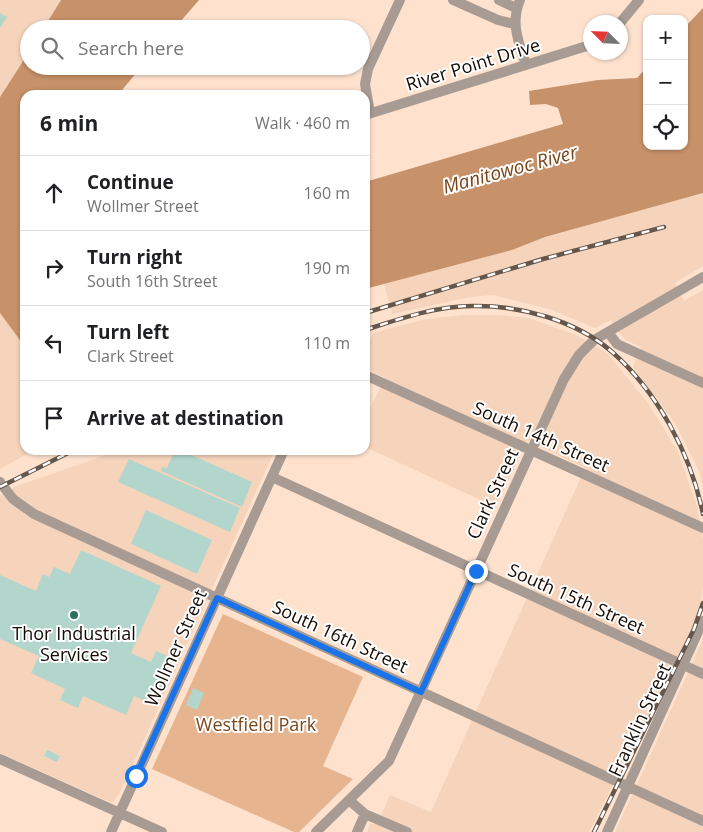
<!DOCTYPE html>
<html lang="en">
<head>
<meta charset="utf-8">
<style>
  body { margin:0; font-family:"Open Sans",sans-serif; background:#f6f6f6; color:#202124 }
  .controls { position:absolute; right:15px; top:15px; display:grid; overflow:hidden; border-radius:10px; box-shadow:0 1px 4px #0004 }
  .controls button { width:45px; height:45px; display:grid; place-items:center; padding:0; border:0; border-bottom:1px solid #e0e0e0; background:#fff; color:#202124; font:25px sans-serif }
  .compass { position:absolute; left:583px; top:15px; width:45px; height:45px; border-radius:50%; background:#fff; box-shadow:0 1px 4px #0004; rotate:294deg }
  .stop { position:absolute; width:15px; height:15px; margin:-11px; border:4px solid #1a73e8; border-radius:50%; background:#fff }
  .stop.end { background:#1a73e8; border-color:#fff; box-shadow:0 1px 5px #0008 }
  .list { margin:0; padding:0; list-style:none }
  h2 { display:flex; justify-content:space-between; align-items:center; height:65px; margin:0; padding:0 20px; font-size:21px }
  h2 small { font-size:16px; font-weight:400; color:#757577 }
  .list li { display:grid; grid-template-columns:32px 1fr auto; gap:15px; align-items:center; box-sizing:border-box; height:75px; padding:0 20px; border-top:1px solid #e0e0e0 }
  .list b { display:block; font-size:19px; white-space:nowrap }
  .list p { margin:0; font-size:16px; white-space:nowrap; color:#757577 }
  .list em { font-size:16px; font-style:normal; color:#757577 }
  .icon { flex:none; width:28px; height:28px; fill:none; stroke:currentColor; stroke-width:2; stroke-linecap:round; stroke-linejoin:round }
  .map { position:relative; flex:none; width:703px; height:832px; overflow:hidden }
  .search { position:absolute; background:#fff; box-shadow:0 1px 4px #0004; left:20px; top:20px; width:350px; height:55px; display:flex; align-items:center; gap:12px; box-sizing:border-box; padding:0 18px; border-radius:28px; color:#757577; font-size:19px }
  .panel { position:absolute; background:#fff; box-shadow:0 1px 4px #0004; left:20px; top:90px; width:350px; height:365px; border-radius:15px }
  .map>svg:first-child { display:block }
  .built { fill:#f5d4bb }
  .green { fill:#e6b48f }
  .water { fill:#c7916a }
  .building { fill:#b2d6cc }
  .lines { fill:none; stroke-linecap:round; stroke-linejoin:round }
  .minor { stroke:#a79b93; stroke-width:10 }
  .rail-casing { stroke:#66574c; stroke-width:4.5 }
  .rail { stroke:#fff; stroke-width:2.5; stroke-dasharray:8; stroke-linecap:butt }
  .route { stroke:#1a73e8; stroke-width:6 }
  .poi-dot { fill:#2d7062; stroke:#fff; stroke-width:2 }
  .labels { text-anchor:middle; stroke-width:4; stroke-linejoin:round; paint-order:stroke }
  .street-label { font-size:18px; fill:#130a04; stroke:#fff }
  .poi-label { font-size:18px; fill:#130a04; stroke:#fff }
  .park-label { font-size:18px; fill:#7a461a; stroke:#fff }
  .water-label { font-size:19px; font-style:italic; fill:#794518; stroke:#fff }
</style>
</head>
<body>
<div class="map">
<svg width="703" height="832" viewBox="0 0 703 832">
  <rect width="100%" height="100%" fill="#fee2ce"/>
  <path class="built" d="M0,0H61L43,29H29V52L0,97Z
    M703,193V266L675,283L684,301L703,290V486L699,471L675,423L633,367L641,347L625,340L611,320L595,328L552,310L493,295L470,297L392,314L384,283L512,250L545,237Z
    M0,313L25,347V450H34L0,469Z
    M464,315H499L529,318L576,335L607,353L648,403L678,452L697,506L703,539V588L700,609L685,644L589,832H367L370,824H377L390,795L431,812L585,468L527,440L496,507L365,447V419L385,378L365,368V354L373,333L426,319Z
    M120,450H275L120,793L112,803L0,753V495L17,486Z
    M703,639V832H615L630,800Z"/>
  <path class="green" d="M223,614L363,677L323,766L353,779L299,832H294L152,769Z"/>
  <path class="water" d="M61,0H199L174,29H43Z
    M703,8V193L545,237L512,250L365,289V182L563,124L558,108L546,104L530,105L529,91L598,80L637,78L647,67V146H684V28Z
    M29,52V66H142L118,95H25V347L0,313V97Z"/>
  <path class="building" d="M0,13L7,17L0,28Z
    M175,450H180L252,482L242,507L161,471L162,467L167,468Z
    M129,459L240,508L230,532L118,482Z
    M146,510L212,540L197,574L131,544Z
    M81,550L161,586L131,653L151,662L156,651L175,659L154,705L134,696L126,715L83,696L78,708L60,700L65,689L31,673L39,656L0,639V575L36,591L43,574L49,577L54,567L70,574Z
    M193,688L204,693L197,710L186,705Z
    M47,750L60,756L57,762L44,756Z"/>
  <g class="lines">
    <path class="minor" d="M453,0L498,20L514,24
      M499,0L516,8
      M520,0C510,23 519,43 526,65
      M620,23L639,0
      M370,113L365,84L368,69L400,0
      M365,115L590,45
      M608,332L617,344L703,383
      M365,375L703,528
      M272,477L703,674
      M0,482L13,499L34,514L703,821
      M0,759L162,832
      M349,800L365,814L407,832
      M111,832L284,450
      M316,832L389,761L564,379L579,355L594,340L703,277
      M357,832L365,814
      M607,832L703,621"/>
    <g class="rail-casing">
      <path id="rail" d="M365,313L543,259L664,227
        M365,330C399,319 436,306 472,306C519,305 575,320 611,351C657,391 691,454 703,514
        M0,487L74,450
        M594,832L694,629L703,603"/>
    </g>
    <use href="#rail" class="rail"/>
  </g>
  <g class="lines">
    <path class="route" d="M136,776L217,598L421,692L476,571"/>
  </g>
  <circle class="poi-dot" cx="74" cy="615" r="5"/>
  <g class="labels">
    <g class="street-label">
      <text transform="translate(473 65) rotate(-17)" y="6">River Point Drive</text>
      <text transform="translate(541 437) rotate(24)" y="6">South 14th Street</text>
      <text transform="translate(493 494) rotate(-65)" y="6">Clark Street</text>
      <text transform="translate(576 599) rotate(24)" y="6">South 15th Street</text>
      <text transform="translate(340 637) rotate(25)" y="6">South 16th Street</text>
      <text transform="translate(176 648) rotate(-66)" y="6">Wollmer Street</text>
      <text transform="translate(640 720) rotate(-65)" y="6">Franklin Street</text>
    </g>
    <g class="poi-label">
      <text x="74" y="640">Thor Industrial<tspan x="74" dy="21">Services</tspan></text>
    </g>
    <g class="park-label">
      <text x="256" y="731">Westfield Park</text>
    </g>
    <g class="water-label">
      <text transform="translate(510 169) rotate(-15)" y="7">Manitowoc River</text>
    </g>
  </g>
</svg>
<div class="controls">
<button>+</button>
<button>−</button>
<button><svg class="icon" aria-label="locate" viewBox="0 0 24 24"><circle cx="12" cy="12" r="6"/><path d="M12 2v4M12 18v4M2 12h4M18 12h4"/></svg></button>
</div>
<svg class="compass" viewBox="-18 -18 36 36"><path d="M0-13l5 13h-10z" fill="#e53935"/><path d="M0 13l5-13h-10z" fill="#757577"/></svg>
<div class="stop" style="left:136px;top:776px"></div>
<div class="stop end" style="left:476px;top:571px"></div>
<div class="search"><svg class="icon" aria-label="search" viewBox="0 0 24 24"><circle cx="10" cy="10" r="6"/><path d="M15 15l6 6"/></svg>Search here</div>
<section class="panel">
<h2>6 min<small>Walk · 460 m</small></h2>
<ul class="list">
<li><svg class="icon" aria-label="ahead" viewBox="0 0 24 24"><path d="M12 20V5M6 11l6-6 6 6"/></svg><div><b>Continue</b><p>Wollmer Street</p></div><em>160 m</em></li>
<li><svg class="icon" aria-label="right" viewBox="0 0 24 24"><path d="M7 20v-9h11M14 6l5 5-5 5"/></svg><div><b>Turn right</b><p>South 16th Street</p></div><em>190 m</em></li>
<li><svg class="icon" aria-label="left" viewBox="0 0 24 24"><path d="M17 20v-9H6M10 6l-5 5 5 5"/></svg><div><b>Turn left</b><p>Clark Street</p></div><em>110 m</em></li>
<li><svg class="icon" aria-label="arrive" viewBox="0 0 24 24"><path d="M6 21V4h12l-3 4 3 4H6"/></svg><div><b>Arrive at destination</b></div></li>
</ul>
</section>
</div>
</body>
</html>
